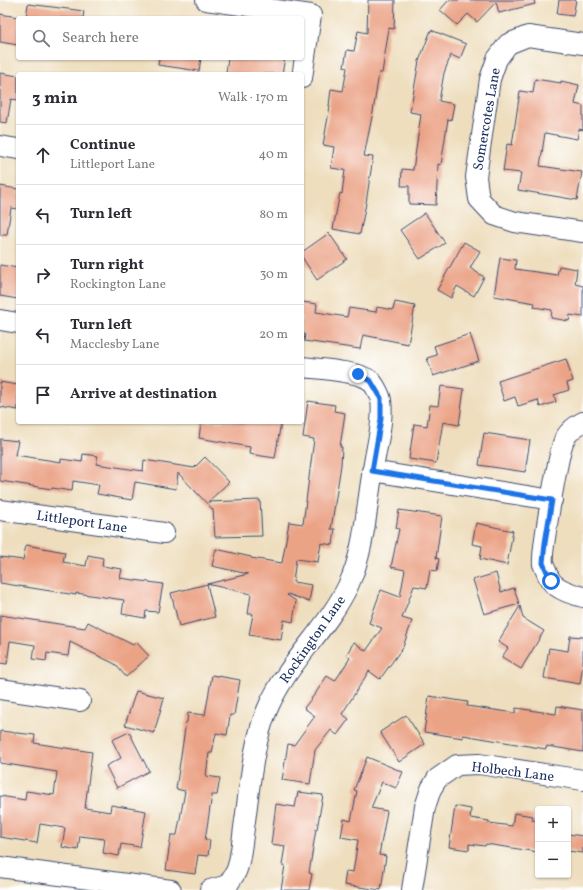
<!DOCTYPE html>
<html lang="en">
<head>
<meta charset="utf-8">
<style>
  body { margin:0; font-family:Vollkorn,serif; background:#f7f7f7; color:#2b2b33 }
  .controls { position:absolute; right:12px; bottom:12px; display:grid; overflow:hidden; border-radius:4px; box-shadow:0 1px 3px #0004 }
  .controls button { width:36px; height:36px; display:grid; place-items:center; padding:0; border:0; border-bottom:1px solid #e1e1e2; background:#fff; color:#2b2b33; font:20px sans-serif }
  .stop { position:absolute; width:12px; height:12px; margin:-9px; border:3px solid #1a73e8; border-radius:50%; background:#fff }
  .stop.end { background:#1a73e8; border-color:#fff; box-shadow:0 1px 4px #0008 }
  .list { margin:0; padding:0; list-style:none }
  h2 { display:flex; justify-content:space-between; align-items:center; height:52px; margin:0; padding:0 16px; font-size:17px }
  h2 small { font-size:13px; font-weight:400; color:#7c7c81 }
  .list li { display:grid; grid-template-columns:26px 1fr auto; gap:12px; align-items:center; box-sizing:border-box; height:60px; padding:0 16px; border-top:1px solid #e1e1e2 }
  .list b { display:block; font-size:15px; white-space:nowrap }
  .list p { margin:0; font-size:13px; white-space:nowrap; color:#7c7c81 }
  .list em { font-size:13px; font-style:normal; color:#7c7c81 }
  .icon { flex:none; width:22px; height:22px; fill:none; stroke:currentColor; stroke-width:2; stroke-linecap:round; stroke-linejoin:round }
  .map { position:relative; flex:none; width:583px; height:890px; overflow:hidden }
  .search { position:absolute; background:#fff; box-shadow:0 1px 3px #0004; left:16px; top:16px; width:288px; height:44px; display:flex; align-items:center; gap:10px; box-sizing:border-box; padding:0 14px; border-radius:4px; color:#7c7c81; font-size:15px }
  .panel { position:absolute; background:#fff; box-shadow:0 1px 3px #0004; left:16px; top:72px; width:288px; height:352px; border-radius:4px }
  .map>svg:first-child { display:block }
  .building { fill:#eba386 }
  .lines { fill:none; stroke-linecap:round; stroke-linejoin:round }
  .minor-casing { stroke:#3b496c; stroke-width:22 }
  .minor { stroke:#fff; stroke-width:20 }
  .route { stroke:#1a73e8; stroke-width:5 }
  .labels { text-anchor:middle; stroke-width:3; stroke-linejoin:round; paint-order:stroke }
  .street-label { font-size:14px; fill:#1b2f5e; stroke:#fff }
</style>
</head>
<body>
<div class="map">
<svg width="583" height="890" viewBox="0 0 583 890">
  <rect width="100%" height="100%" fill="#fff"/>
  <filter id="ink" filterUnits="userSpaceOnUse"><feTurbulence type="fractalNoise" baseFrequency=".025" numOctaves="2"/><feDisplacementMap in="SourceGraphic" scale="8" xChannelSelector="R" yChannelSelector="G"/><feConvolveMatrix kernelMatrix="1 2 1 2 8 2 1 2 1" color-interpolation-filters="sRGB"/></filter>
  <filter id="wash" filterUnits="userSpaceOnUse"><feTurbulence type="fractalNoise" baseFrequency=".012" numOctaves="4" result="noise"/><feDisplacementMap in="SourceGraphic" scale="16" xChannelSelector="R" yChannelSelector="G"/><feGaussianBlur stdDeviation="0.9" result="paint"/><feColorMatrix in="noise" values="0 0 0 0 0 0 0 0 0 0 0 0 0 0 0 0 0 1.4 0 .05"/><feComposite in="paint" operator="in"/></filter>
  <g filter="url(#wash)">
    <rect width="100%" height="100%" fill="#eedebe"/>
    <g id="blocks">
      <path class="building" d="M368,0H395L394,29L389,28L382,73H379L373,112L364,156L373,157L366,203L360,234L333,229L340,193L342,194L345,170L331,168L334,147L323,145L330,106H329L331,89L343,91L347,68L344,67L347,50L354,51L358,31L367,33Z
        M449,0H534L535,4L499,13L496,2L477,22L468,14L457,25L440,10Z
        M559,0H576L573,16L557,14Z
        M28,4L84,11L83,18H26Z
        M0,14L18,17V45L0,42Z
        M431,30L466,44L460,59L451,55L444,73L439,101L454,104L451,120L448,119L441,165L438,164L436,205L409,204V186H401L402,169L413,170L421,114L410,112L419,61Z
        M159,58H201L199,71L158,65Z
        M228,58H285L282,74H235L226,73Z
        M0,73L18,76V100L11,99L7,123L0,122Z
        M535,79L561,83V81L579,85L575,104L583,106V130L579,129L577,139L545,133L540,166L582,172L577,200L518,190L521,173L503,171L507,144L512,145L520,91L533,93Z
        M0,186L18,189V209L11,208L7,235H0Z
        M425,213L445,243L420,259L400,230Z
        M329,233L347,259L317,280L302,257V252Z
        M464,242L480,251L470,268L484,277L474,296L457,286L451,298L437,290Z
        M500,258L516,260L515,269L557,275L559,266L577,269L575,284L583,286V317L570,315L569,321L551,318L552,310L534,307L535,303L494,296Z
        M0,265L18,268V299L0,296Z
        M302,302L317,304L316,312L347,317L349,308L376,312L377,307L393,310L395,302L415,306L408,344L363,335L360,349L304,341L305,334L302,333Z
        M470,334L479,361L433,376L427,358L437,355L434,346Z
        M566,359L573,381L567,383L569,390L554,395L556,402L540,407L538,400L518,406L515,397L504,401L498,381Z
        M0,382L18,385V410L0,407Z
        M441,386L464,389L459,425L443,422L436,463L409,459L414,424L427,426L430,405L438,406Z
        M308,401L335,405L334,411L345,413L340,447H342L341,465L331,529H335L333,545L321,543L318,562L296,559L293,582L312,585L309,602L288,594L287,595L296,601L293,622L284,620L281,640L249,635L253,614H248L251,594L207,584L215,617L179,626L171,593L248,574L212,566L216,549L251,557V558L282,563L289,522L303,524L314,439L303,437Z
        M201,422H281L275,458L249,454L250,447L199,438Z
        M484,433L530,440L525,472L479,465Z
        M0,439L18,441L15,455L61,462V459L82,462L83,454L98,456L96,464L143,471L144,460L194,468L205,457L229,482L208,502L260,500L262,536L215,537L213,510L178,473L176,489L135,482L132,500L97,494L99,485L73,481L72,491L52,488V489L0,481Z
        M399,510L442,516L436,558L439,559L437,571L430,570L427,588L414,586L402,618L412,621L403,647L380,679L369,671L342,714L349,719L337,735L331,730L315,750L310,784L282,780L288,744L294,745L315,716L304,708L315,694L327,676L335,681L350,658L346,655L354,642L366,651L382,628L369,623L381,590L400,597L405,570L391,567L399,529L396,528Z
        M476,523L513,531L507,565L480,559L482,546L472,544Z
        M26,545L65,552L63,562L86,566L88,555L103,558L102,566L122,569L120,578L163,584L158,612L146,611L145,618L122,614L124,600L76,593V595L0,583V557L23,560Z
        M496,573L501,592L514,588L519,604L484,614L473,580Z
        M520,606L523,618L544,631L521,669L502,657L508,648L498,642Z
        M0,615L85,628L88,622L133,645L136,642L149,656L126,677L115,664L70,642L68,656L47,653L46,661L33,659L35,645L10,641L7,664L0,663Z
        M570,636L583,637V664L580,684L544,678L549,648L568,651Z
        M212,675L240,680L234,715H230L227,735L216,733L212,753H209L206,776L220,778L217,795H212L205,840H210L208,856L198,855L195,874L166,870L171,835H177L185,791L176,789L186,722H187L188,713L205,715Z
        M136,691L164,698L154,733L125,725Z
        M429,696L468,702L467,706L515,713L516,708L556,714L557,706L583,710V752L547,746L546,749L463,735V738L424,732Z
        M406,715L425,744L399,762L380,732Z
        M0,731L35,735L34,743L92,752L85,808L110,812L111,805L146,811L140,847L121,844L119,856L103,853L105,839L80,836L78,850L62,847L65,828L40,824L37,843L0,837V796L25,800L26,791L54,795L57,772L0,763Z
        M129,732L149,771L117,788L106,766L121,758L112,740Z
        M367,757L403,772L396,788L382,782L371,808L387,811L379,855L386,856L381,890L344,885L346,871L353,872L358,840L341,837L344,819L351,821L357,791L354,790Z
        M298,792L323,795L317,829H316L309,873L312,874L309,890H281L285,865H282L285,846L271,844L276,804L295,807Z
        M455,806L471,809L470,818L489,821V823L512,826L514,813L533,816L532,820L538,821V852L486,844L485,846L469,844V850L449,847Z
        M568,834L583,836V853L568,851Z"/>
    </g>
  </g>
  <g filter="url(#ink)">
    <use href="#blocks" fill-opacity="0" stroke="#3b496c" stroke-width="1"/>
    <g class="lines">
      <g class="minor-casing">
        <path id="minor" d="M206,0L311,15L302,78
          M583,44L528,36L508,44L497,59L490,79L476,177L479,199L494,215L515,222L583,232
          M0,146L18,149
          M0,320L18,323
          M583,422C575,426 570,430 565,438C559,448 541,553 543,564C545,568 548,577 551,581C558,590 572,594 583,597
          M372,471L552,500
          M0,510L164,533
          M0,689L80,701
          M0,867L171,890
          M210,890L228,885C230,880 235,875 237,869C241,858 243,833 245,821C250,784 253,744 267,710C286,664 326,631 348,586C365,550 366,508 373,470C376,447 384,422 381,400C380,395 374,384 371,381C359,371 318,369 302,367
          M412,890L425,807L431,789L437,779L457,765L479,764L583,780"/>
      </g>
      <use href="#minor" class="minor"/>
    </g>
  </g>
  <g class="lines" filter="url(#ink)">
    <path class="route" d="M358,374L371,381L381,398V419L372,471L552,500L545,543L543,563L551,581"/>
  </g>
  <g class="labels">
    <g class="street-label">
      <text transform="translate(486 119) rotate(-80)" y="5">Somercotes Lane</text>
      <text transform="translate(82 521) rotate(8)" y="5">Littleport Lane</text>
      <text transform="translate(312 639) rotate(-55)" y="5">Rockington Lane</text>
      <text transform="translate(513 771) rotate(7)" y="5">Holbech Lane</text>
    </g>
  </g>
</svg>
<div class="controls">
<button>+</button>
<button>−</button>
</div>
<div class="stop" style="left:551px;top:581px"></div>
<div class="stop end" style="left:358px;top:374px"></div>
<div class="search"><svg class="icon" aria-label="search" viewBox="0 0 24 24"><circle cx="10" cy="10" r="6"/><path d="M15 15l6 6"/></svg>Search here</div>
<section class="panel">
<h2>3 min<small>Walk · 170 m</small></h2>
<ul class="list">
<li><svg class="icon" aria-label="ahead" viewBox="0 0 24 24"><path d="M12 20V5M6 11l6-6 6 6"/></svg><div><b>Continue</b><p>Littleport Lane</p></div><em>40 m</em></li>
<li><svg class="icon" aria-label="left" viewBox="0 0 24 24"><path d="M17 20v-9H6M10 6l-5 5 5 5"/></svg><div><b>Turn left</b></div><em>80 m</em></li>
<li><svg class="icon" aria-label="right" viewBox="0 0 24 24"><path d="M7 20v-9h11M14 6l5 5-5 5"/></svg><div><b>Turn right</b><p>Rockington Lane</p></div><em>30 m</em></li>
<li><svg class="icon" aria-label="left" viewBox="0 0 24 24"><path d="M17 20v-9H6M10 6l-5 5 5 5"/></svg><div><b>Turn left</b><p>Macclesby Lane</p></div><em>20 m</em></li>
<li><svg class="icon" aria-label="arrive" viewBox="0 0 24 24"><path d="M6 21V4h12l-3 4 3 4H6"/></svg><div><b>Arrive at destination</b></div></li>
</ul>
</section>
</div>
</body>
</html>
